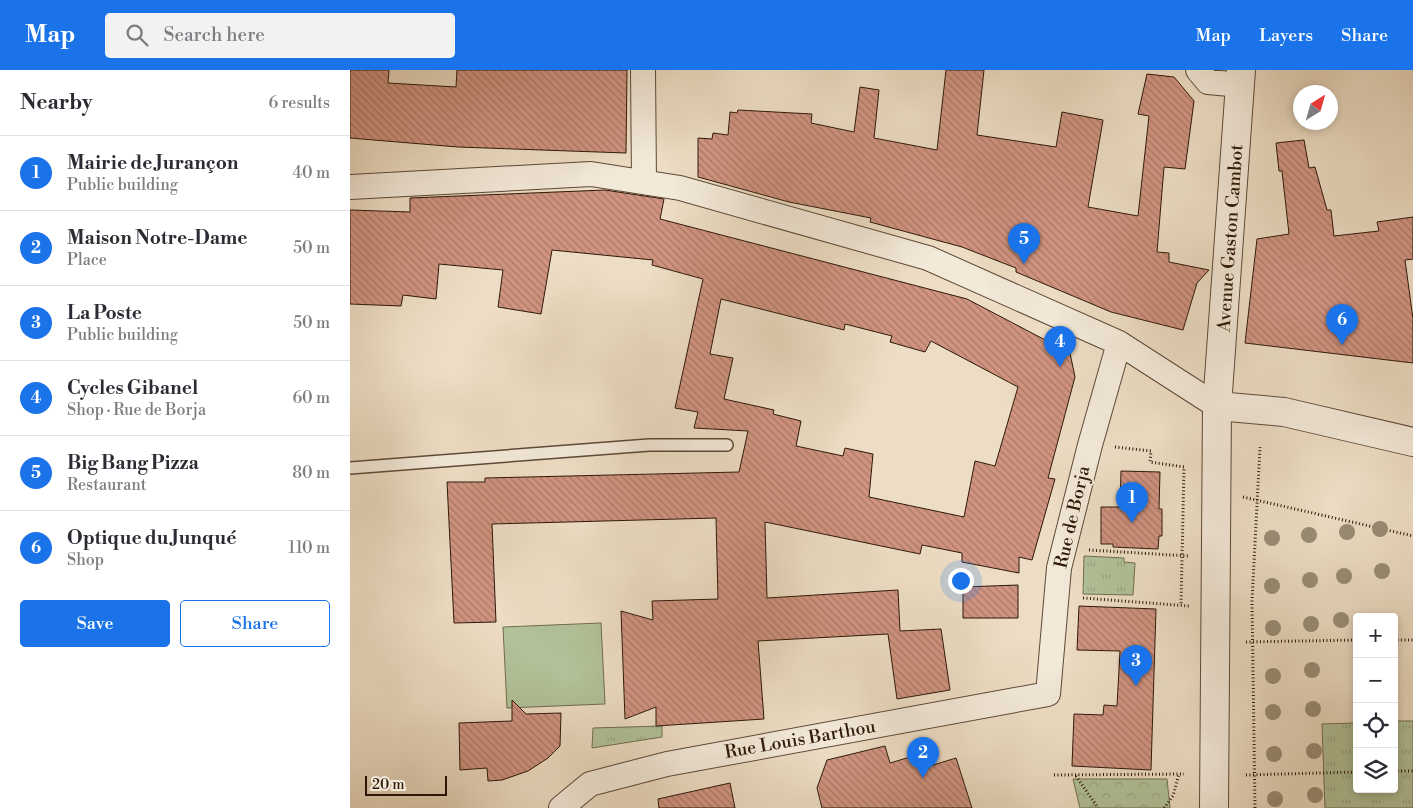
<!DOCTYPE html>
<html lang="en">
<head>
<meta charset="utf-8">
<style>
  body { margin:0; font-family:"Libre Bodoni",serif; background:#f2f2f3; color:#2b2b33 }
  .controls { position:absolute; right:15px; bottom:15px; display:grid; overflow:hidden; border-radius:5px; box-shadow:0 2px 8px #0003 }
  .controls button { width:45px; height:45px; display:grid; place-items:center; padding:0; border:0; border-bottom:1px solid #e1e1e2; background:#fff; color:#2b2b33; font:25px sans-serif }
  .compass { position:absolute; left:943px; top:15px; width:45px; height:45px; border-radius:50%; background:#fff; box-shadow:0 2px 8px #0003; rotate:37deg }
  .scale { position:absolute; left:15px; bottom:12px; width:82px; box-sizing:border-box; padding-left:5px; border:2px solid #2d1808; border-top:0; font-size:14px; line-height:18px; white-space:nowrap; color:#2d1808; -webkit-text-stroke:4px #f3e9d9; paint-order:stroke }
  .you { position:absolute; left:610px; top:510px; width:18px; height:18px; margin:-12px; border:4px solid #fff; border-radius:50%; background:#1a73e8; box-shadow:0 0 0 8px #1a73e833 }
  .badge { display:grid; place-items:center; width:32px; height:32px; border-radius:50%; background:#1a73e8; color:#fff; font-size:16px; font-weight:700 }
  .pin { position:absolute; translate:-50% -41px; filter:drop-shadow(0 1px 2px #0008) }
  .pin::after { content:''; position:absolute; top:26px; width:18px; height:15px; background:inherit; clip-path:polygon(0 0,100% 0,50% 100%) }
  .list { margin:0; padding:0; list-style:none }
  h2 { display:flex; justify-content:space-between; align-items:center; height:65px; margin:0; padding:0 20px; font-size:21px }
  h2 small { font-size:16px; font-weight:400; color:#7c7c81 }
  .list li { display:grid; grid-template-columns:32px 1fr auto; gap:15px; align-items:center; box-sizing:border-box; height:75px; padding:0 20px; border-top:1px solid #e1e1e2 }
  .list b { display:block; font-size:19px; white-space:nowrap }
  .list p { margin:0; font-size:16px; white-space:nowrap; color:#7c7c81 }
  .list em { font-size:16px; font-style:normal; color:#7c7c81 }
  .actions { display:flex; gap:10px; padding:15px 20px }
  .actions a { flex:1; padding:11px 0; border:1px solid #1a73e8; border-radius:5px; text-align:center; font-size:18px; color:#1a73e8 }
  .actions .main { background:#1a73e8; color:#fff }
  .icon { flex:none; width:28px; height:28px; fill:none; stroke:currentColor; stroke-width:2; stroke-linecap:round; stroke-linejoin:round }
  .map { position:relative; flex:none; width:1063px; height:738px; overflow:hidden }
  header { display:flex; align-items:center; gap:30px; box-sizing:border-box; height:70px; padding:0 25px; background:#1a73e8; color:#fff }
  header strong { font-size:24px }
  nav { display:flex; gap:28px; margin-inline-start:auto; font-size:18px }
  .search { width:350px; height:45px; background:#f2f2f3; display:flex; align-items:center; gap:12px; box-sizing:border-box; padding:0 18px; border-radius:5px; color:#7c7c81; font-size:19px }
  main { display:flex }
  aside { flex:1; background:#fff }
  .map>svg:first-child { display:block }
  .grass { fill:url(#grass-tufts); stroke:#706d50 }
  .park { fill:url(#park-crowns); stroke:#706d50 }
  .pitch { fill:#b2c299; stroke:#706d50 }
  .building { fill:url(#building-back-hatch); stroke:#2d1808; fill-rule:evenodd }
  .lines { fill:none; stroke-linecap:round; stroke-linejoin:round }
  .service-casing { stroke:#5d4937; stroke-width:14 }
  .minor-casing { stroke:#5d4937; stroke-width:26 }
  .tertiary-casing { stroke:#5d4937; stroke-width:30 }
  .path { stroke:#2d1808; stroke-width:3; stroke-dasharray:1 2.5; stroke-linecap:butt }
  .service { stroke:#f3e9d9; stroke-width:11 }
  .minor { stroke:#f3e9d9; stroke-width:24 }
  .tertiary { stroke:#f3e9d9; stroke-width:28 }
  .tree { fill:#998d75 }
  .labels { text-anchor:middle; stroke-width:4; stroke-linejoin:round; paint-order:stroke }
  .street-label { font-size:18px; fill:#2d1808; stroke:#f3e9d9 }
</style>
</head>
<body>
<header>
<strong>Map</strong>
<div class="search"><svg class="icon" aria-label="search" viewBox="0 0 24 24"><circle cx="10" cy="10" r="6"/><path d="M15 15l6 6"/></svg>Search here</div>
<nav><a>Map</a><a>Layers</a><a>Share</a></nav>
</header>
<main>
<aside>
<h2>Nearby<small>6 results</small></h2>
<ul class="list">
<li><span class="badge">1</span><div><b>Mairie de Jurançon</b><p>Public building</p></div><em>40 m</em></li>
<li><span class="badge">2</span><div><b>Maison Notre-Dame</b><p>Place</p></div><em>50 m</em></li>
<li><span class="badge">3</span><div><b>La Poste</b><p>Public building</p></div><em>50 m</em></li>
<li><span class="badge">4</span><div><b>Cycles Gibanel</b><p>Shop · Rue de Borja</p></div><em>60 m</em></li>
<li><span class="badge">5</span><div><b>Big Bang Pizza</b><p>Restaurant</p></div><em>80 m</em></li>
<li><span class="badge">6</span><div><b>Optique du Junqué</b><p>Shop</p></div><em>110 m</em></li>
</ul>
<div class="actions"><a class="main">Save</a><a>Share</a></div>
</aside>
<div class="map">
<svg width="1063" height="738" viewBox="0 0 1063 738">
  <defs>
    <pattern id="grass-tufts" width="24" height="20" patternUnits="userSpaceOnUse" patternTransform="scale(1.25)"><rect width="24" height="20" fill="#b2c299"/><path d="M3 7l-1-3M5 7V3M7 7l1-3M15 17l-1-3M17 17v-4M19 17l1-3" fill="none" stroke="#99a682"/></pattern>
    <pattern id="park-crowns" width="20" height="18" patternUnits="userSpaceOnUse" patternTransform="scale(1.25)"><rect width="20" height="18" fill="#b2c299"/><path d="M2 6a3 3 0 1 1 6 0M12 15a3 3 0 1 1 6 0" fill="none" stroke="#99a682"/></pattern>
    <pattern id="building-back-hatch" width="6" height="6" patternUnits="userSpaceOnUse" patternTransform="scale(1.25)"><rect width="6" height="6" fill="#d19481"/><path d="M-1 5l2 2M0 0l6 6M5-1l2 2" fill="none" stroke="#aa7868"/></pattern>
  </defs>
  <rect width="100%" height="100%" fill="#edddc4"/>
  <filter id="stains"><feTurbulence type="fractalNoise" baseFrequency=".004" numOctaves="4"/><feColorMatrix values="0 0 0 0 .2 0 0 0 0 .09 0 0 0 0 .02 0 0 0 .5 -.17"/></filter>
  <radialGradient id="worn" r=".72"><stop offset=".6" stop-color="#630" stop-opacity="0"/><stop offset="1" stop-color="#630" stop-opacity=".3"/></radialGradient>
  <path class="grass" d="M734,486L774,488V492L785,493L783,525L733,524Z
    M1044,651H1063V738H975L972,654L1007,653V719H1044Z
    M312,656V667L242,678L243,658Z"/>
  <path class="park" d="M723,709H817L820,738H730Z"/>
  <path class="pitch" d="M251,553L255,634L157,638L153,557Z"/>
  <path class="building" d="M0,0H39L38,13L106,17L107,0H277L276,83L108,77L0,68Z
    M596,0H634L627,65L706,77L712,42L753,50L738,137L788,146L799,46L788,44L797,4L824,7L844,31L835,99L814,97L807,182L819,183V192L859,200L847,213L833,260L761,242L666,202V198L612,177L520,152L521,148L439,132L348,107V68L362,69L363,63L378,65L380,42L387,43L388,40L462,44L461,53L504,62L510,17L529,20L524,68L587,80Z
    M954,70L959,98L965,97L977,140H981L984,166L1029,161L1027,152L1063,147V189L1055,190L1063,249V293L895,273L907,169L939,164L932,101H929L926,73Z
    M255,120L314,129L310,149L617,229L720,283L725,307L698,408L705,409L682,490L669,487V503L612,492V483L572,475L570,484L415,452L417,528L548,520L550,561L591,559L600,620L547,629L538,564L408,571L414,649L306,656V637L275,649L271,541L303,550L302,531L368,529L366,448L142,454L146,552L104,553L97,412H135V408L389,402L398,361L344,358L348,342L325,338L353,209L302,195L303,190L202,180L191,244L148,237L153,200L89,194L86,229L53,225L51,236L0,234V140L60,142V128ZM371,229L494,260L495,254L542,266L540,272L575,282L581,271L668,317L645,396L625,391L614,447L519,427L523,384L495,378L493,386L446,376L451,351L423,344L424,340L374,329L383,288L360,284Z
    M771,401L810,402L809,439H812V466H809L808,479L763,477V474H751V437H770Z
    M668,515V548H613V517Z
    M729,536L806,539L801,700L722,696L724,644L753,645L754,635L767,636L770,581L727,580Z
    M162,630L176,644L211,643L210,676L198,688L178,701L152,710L138,711L137,698L110,700L109,653L162,651Z
    M535,676L540,693L577,682L580,696L606,688L622,738H472L467,718L477,690Z
    M380,713L385,738H309L308,729Z"/>
  <g class="lines">
    <g class="service-casing">
      <path id="service" d="M0,398L299,375H377"/>
    </g>
    <g class="minor-casing">
      <path id="minor" d="M293,0L294,111
        M848,0L858,12L891,15
        M0,117L241,104L330,118L578,188L769,273L867,336
        M211,738L240,714L317,694L698,624L709,498L740,375L769,273"/>
    </g>
    <g class="tertiary-casing">
      <path id="tertiary" d="M867,336L934,342L1063,372
        M864,738L867,336L891,0"/>
    </g>
    <path class="path" d="M765,377L801,381L800,392L834,397L831,535
      M893,427L1063,466
      M739,480L838,486
      M733,528L839,536
      M1044,570H1063
      M896,572L1007,570
      M1044,701H1063
      M704,705L834,704
      M896,705L1007,702
      M726,706L748,738
      M814,738L823,726L829,704
      M905,738L902,531L910,377"/>
    <use href="#service" class="service"/>
    <use href="#minor" class="minor"/>
    <use href="#tertiary" class="tertiary"/>
  </g>
  <g class="tree">
    <circle cx="1030" cy="459" r="8"/>
    <circle cx="997" cy="462" r="8"/>
    <circle cx="959" cy="465" r="8"/>
    <circle cx="922" cy="468" r="8"/>
    <circle cx="1032" cy="501" r="8"/>
    <circle cx="994" cy="506" r="8"/>
    <circle cx="960" cy="510" r="8"/>
    <circle cx="922" cy="516" r="8"/>
    <circle cx="991" cy="550" r="8"/>
    <circle cx="961" cy="554" r="8"/>
    <circle cx="923" cy="558" r="8"/>
    <circle cx="962" cy="600" r="8"/>
    <circle cx="923" cy="606" r="8"/>
    <circle cx="963" cy="639" r="8"/>
    <circle cx="923" cy="642" r="8"/>
    <circle cx="964" cy="681" r="8"/>
    <circle cx="924" cy="684" r="8"/>
    <circle cx="965" cy="725" r="8"/>
    <circle cx="925" cy="729" r="8"/>
  </g>
  <g class="labels">
    <g class="street-label">
      <text transform="translate(880 168) rotate(-86)" y="6">Avenue Gaston Cambot</text>
      <text transform="translate(722 447) rotate(-77)" y="6">Rue de Borja</text>
      <text transform="translate(450 669) rotate(-10)" y="6">Rue Louis Barthou</text>
    </g>
  </g>
  <rect width="100%" height="100%" filter="url(#stains)"/>
  <rect width="100%" height="100%" fill="url(#worn)"/>
</svg>
<div class="controls">
<button>+</button>
<button>−</button>
<button><svg class="icon" aria-label="locate" viewBox="0 0 24 24"><circle cx="12" cy="12" r="6"/><path d="M12 2v4M12 18v4M2 12h4M18 12h4"/></svg></button>
<button><svg class="icon" aria-label="layers" viewBox="0 0 24 24"><path d="M12 4l9 5-9 5-9-5zM3 14l9 5 9-5"/></svg></button>
</div>
<svg class="compass" viewBox="-18 -18 36 36"><path d="M0-13l5 13h-10z" fill="#e53935"/><path d="M0 13l5-13h-10z" fill="#7c7c81"/></svg>
<div class="scale">20 m</div>
<div class="you"></div>
<div class="pin badge" style="left:782px;top:453px">1</div>
<div class="pin badge" style="left:573px;top:708px">2</div>
<div class="pin badge" style="left:786px;top:616px">3</div>
<div class="pin badge" style="left:710px;top:297px">4</div>
<div class="pin badge" style="left:674px;top:194px">5</div>
<div class="pin badge" style="left:992px;top:275px">6</div>
</div>
</main>
</body>
</html>
